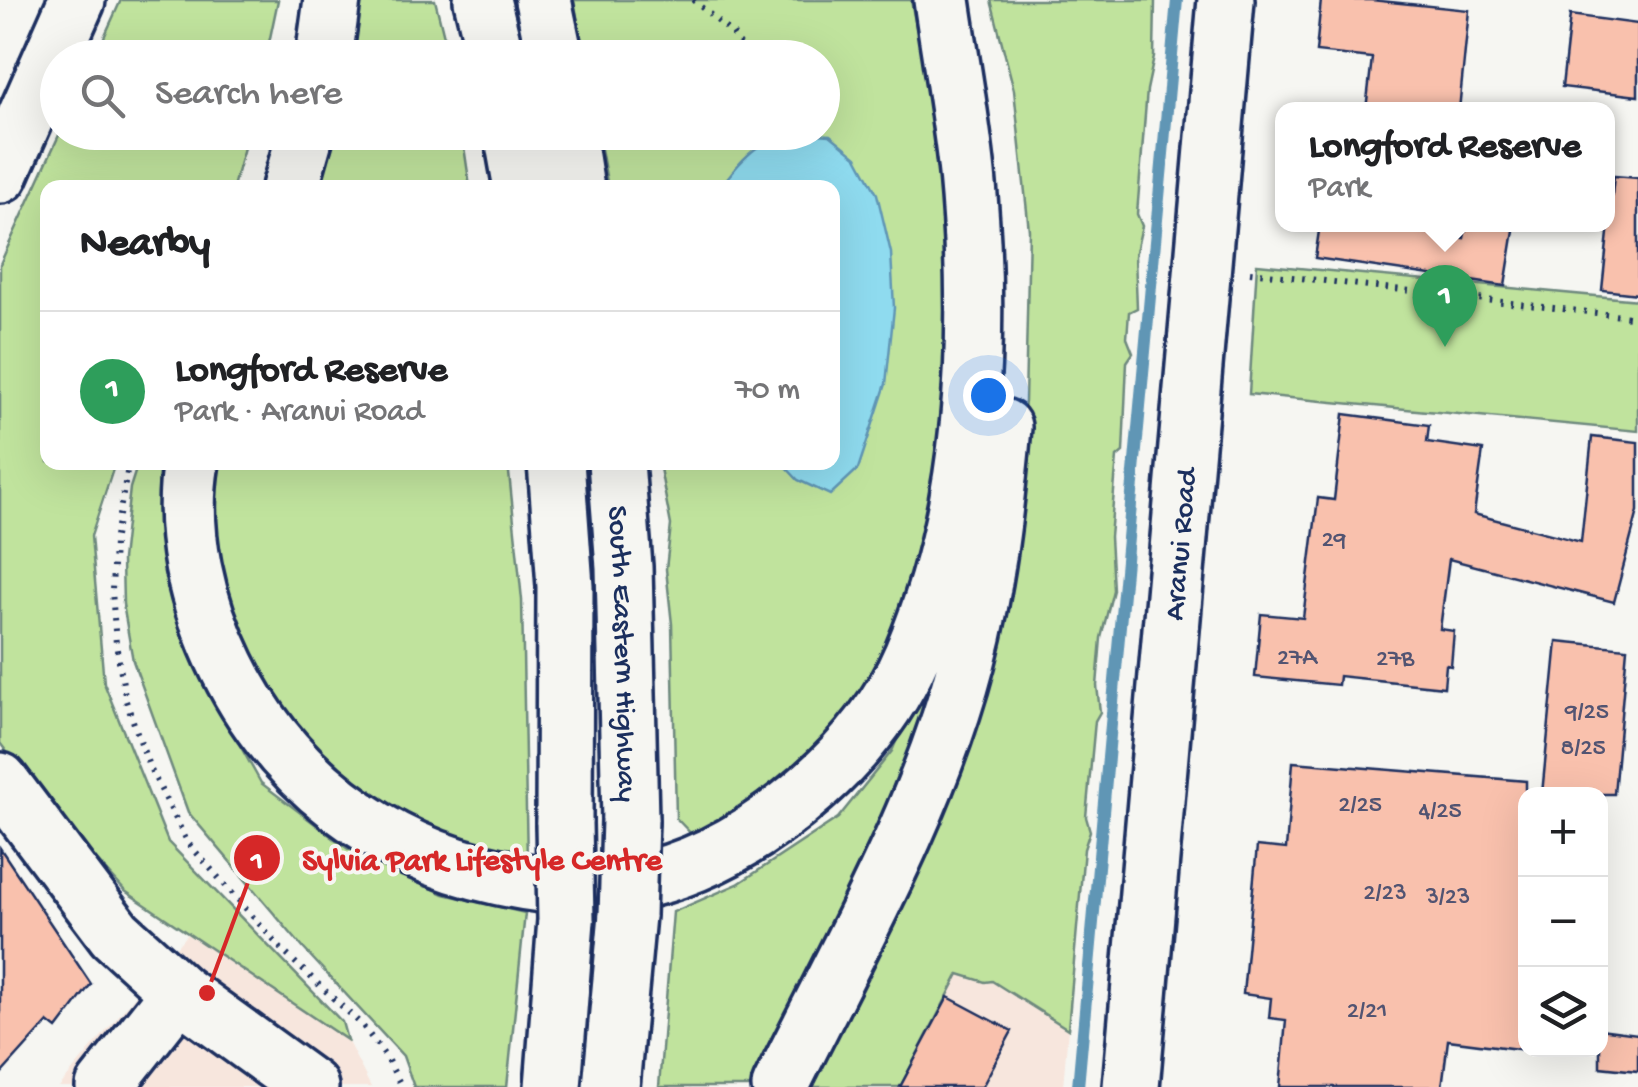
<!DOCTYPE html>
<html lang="en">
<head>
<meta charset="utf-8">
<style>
  body { margin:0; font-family:"Gochi Hand",sans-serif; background:#f2f2f2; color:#202124 }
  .controls { position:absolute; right:30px; bottom:30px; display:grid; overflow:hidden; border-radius:20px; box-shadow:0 10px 40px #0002 }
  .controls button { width:90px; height:90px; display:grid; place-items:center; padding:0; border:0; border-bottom:2px solid #e0e0e0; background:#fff; color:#202124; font:50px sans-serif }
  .you { position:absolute; left:988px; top:395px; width:35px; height:35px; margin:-25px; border:8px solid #fff; border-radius:50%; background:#1a73e8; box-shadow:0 0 0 15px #1a73e833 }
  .badge { display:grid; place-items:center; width:65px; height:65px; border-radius:50%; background:#db2777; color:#fff; font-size:32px; font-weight:700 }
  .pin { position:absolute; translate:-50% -82px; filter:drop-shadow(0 2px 5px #0008) }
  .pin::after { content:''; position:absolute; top:52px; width:35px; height:30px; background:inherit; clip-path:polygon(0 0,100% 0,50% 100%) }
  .popup { position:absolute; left:1275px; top:102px; width:340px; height:130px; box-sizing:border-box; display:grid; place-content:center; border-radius:20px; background:#fff; filter:drop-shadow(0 2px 8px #0005); font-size:32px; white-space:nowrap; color:#757577 }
  .popup b { font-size:38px; color:#202124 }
  .popup::after { content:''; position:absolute; left:50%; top:100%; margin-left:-20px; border:20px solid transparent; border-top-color:#fff }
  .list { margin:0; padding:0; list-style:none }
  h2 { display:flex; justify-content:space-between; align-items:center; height:130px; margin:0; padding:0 40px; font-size:42px }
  h2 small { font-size:32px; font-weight:400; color:#757577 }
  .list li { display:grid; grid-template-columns:65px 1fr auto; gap:30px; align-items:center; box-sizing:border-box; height:160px; padding:0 40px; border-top:2px solid #e0e0e0 }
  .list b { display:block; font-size:38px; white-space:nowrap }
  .list p { margin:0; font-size:32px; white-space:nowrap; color:#757577 }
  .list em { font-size:32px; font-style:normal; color:#757577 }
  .icon { flex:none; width:55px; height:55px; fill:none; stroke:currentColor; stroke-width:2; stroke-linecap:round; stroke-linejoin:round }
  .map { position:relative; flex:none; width:1638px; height:1087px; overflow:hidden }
  .search { position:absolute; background:#fff; box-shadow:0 10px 40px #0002; left:40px; top:40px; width:800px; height:110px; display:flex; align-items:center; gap:25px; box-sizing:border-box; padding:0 35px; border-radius:55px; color:#757577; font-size:38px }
  .panel { position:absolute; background:#fff; box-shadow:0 10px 40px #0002; left:40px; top:180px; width:800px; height:290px; border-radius:20px }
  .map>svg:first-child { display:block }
  .built { fill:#f7e6dd }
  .green { fill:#c0e39d; stroke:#6e897e; stroke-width:2.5 }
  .water { fill:#8fdbef; stroke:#6196b5; stroke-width:2.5 }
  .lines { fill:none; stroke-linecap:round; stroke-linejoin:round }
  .stream { stroke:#6196b5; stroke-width:12 }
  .building { fill:#f9c1ad; stroke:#1b2f5e; stroke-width:2.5 }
  .minor-casing { stroke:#1b2f5e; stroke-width:62 }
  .major-casing { stroke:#1b2f5e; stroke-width:62 }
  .highway-casing { stroke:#1b2f5e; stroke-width:62 }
  .path { stroke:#1b2f5e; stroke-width:6; stroke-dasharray:2.5 8; stroke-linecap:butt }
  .minor { stroke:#f6f6f2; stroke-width:55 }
  .major { stroke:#f6f6f2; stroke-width:55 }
  .highway { stroke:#f6f6f2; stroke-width:55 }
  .major-bridge-casing { stroke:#1b2f5e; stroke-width:62; stroke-linecap:butt }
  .major-bridge { stroke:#f6f6f2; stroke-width:55 }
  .labels { text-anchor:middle; stroke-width:8; stroke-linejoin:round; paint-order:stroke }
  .number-label { font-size:25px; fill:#525472 }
  .street-label { font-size:30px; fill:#1b2f5e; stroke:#f6f6f2 }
  .leader { fill:none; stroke:#d62828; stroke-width:4 }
  .callout-dot { fill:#d62828; stroke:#f6f6f2; stroke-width:4 }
  .mark-label { font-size:30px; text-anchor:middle; font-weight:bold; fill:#fff }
  .callout-label { font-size:32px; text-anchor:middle; font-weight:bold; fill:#d62828; stroke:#f6f6f2; stroke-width:8; stroke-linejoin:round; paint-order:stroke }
</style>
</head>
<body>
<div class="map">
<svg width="1638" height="1087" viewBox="0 0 1638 1087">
  <rect width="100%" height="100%" fill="#f6f6f2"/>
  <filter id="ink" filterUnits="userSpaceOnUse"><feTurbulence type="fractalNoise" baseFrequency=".01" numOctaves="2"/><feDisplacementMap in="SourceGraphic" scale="20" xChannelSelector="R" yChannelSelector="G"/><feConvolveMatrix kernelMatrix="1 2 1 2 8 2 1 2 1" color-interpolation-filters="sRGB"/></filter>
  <g filter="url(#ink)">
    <path class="built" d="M187,934L347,1040L371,1087H59Z
      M964,963L1068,1029L1063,1087H899Z"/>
    <path class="green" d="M121,0H278L266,57H95Z
      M349,0H435L449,57L338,58Z
      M574,0H911L949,201L953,350L935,513L878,683L805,775L699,842L676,818L672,624L666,569L671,525L659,463L832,462V188L608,187L598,133L822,132V58L584,57Z
      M991,0H1155L1154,57L1147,90L1137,214L1142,226L1135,256L1137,308L1129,312L1127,338L1133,353L1127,362L1123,452L1117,457L1110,537L1113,590L1101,638L1097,686L1100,712L1095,721L1086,817L1090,831L1084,849L1068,1029L992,981L985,982L959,974L900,1087H812L893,922L1001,559L1025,402L1029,230L1014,90Z
      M60,133H248L233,187L48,188V462L115,463L91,536L104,683L168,842L342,1022L347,1040L125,891L55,814L0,743V264Z
      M323,133H462L470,187L306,188Z
      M1257,264L1638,300V431L1249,394Z
      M138,463H159L158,512L190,656L261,783L348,849L444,894L525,913L507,1087H414L403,1056L304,949L188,812L133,661L123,604L122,560L130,488Z
      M213,463H508L522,600L527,863L432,842L347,790L262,701L213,579Z
      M916,695L934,699L928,737L765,1087H659L673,912L738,884L838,818L892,751Z"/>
    <path class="water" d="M806,133L830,135L857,157L877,194L891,253L894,308L886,384L858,469L830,495L798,480L782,463L832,462V188L720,187C744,157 763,132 806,133Z"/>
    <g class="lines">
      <path class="stream" d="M1078,1087L1177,0"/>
    </g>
    <path class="building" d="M1321,0H1371L1469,10L1459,110H1366L1372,58L1316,52Z
      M1570,15L1638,24V96L1562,87Z
      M1614,176L1638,178V294L1602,290Z
      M1320,224H1382L1464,238L1467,224H1515L1505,286L1315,258Z
      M1344,414L1429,425L1427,442L1483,450L1474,514L1581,542L1592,437L1638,442V511L1614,602L1449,559L1440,629L1454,631L1451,666L1446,665L1444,687L1339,676L1338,685L1255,677L1261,614L1303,618L1318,498L1334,500Z
      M1557,641L1627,648L1614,794H1542Z
      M1293,762L1526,781V1050L1448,1040L1442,1087H1280L1286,1020L1269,1018L1271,998L1243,994L1257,846L1286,849Z
      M0,848L91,984L57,1029L48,1022L0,1075Z
      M948,997L1012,1031L982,1087H900Z
      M1600,1029L1638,1034V1071L1600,1067Z"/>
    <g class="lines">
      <g class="minor-casing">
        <g id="minor">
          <path d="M0,781L115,934L179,992L310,1087"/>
          <path d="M104,1087L179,992"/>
          <path id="s1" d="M1131,1087L1226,0"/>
        </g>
      </g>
      <g class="major-casing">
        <g id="major">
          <path d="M482,0L496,58"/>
          <path d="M543,0L555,58"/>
          <path d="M512,132L522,188"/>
          <path d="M567,132L576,188"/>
          <path d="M556,462L565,586L564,823"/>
          <path id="s2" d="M616,462L624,567L630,820"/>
          <path d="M553,1087L566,920"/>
          <path d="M611,1087L627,915"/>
        </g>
      </g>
      <g class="highway-casing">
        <path id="highway" d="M324,58L332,0
          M0,175L77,0
          M290,188L306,132
          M191,462C179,531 197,605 227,666C281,777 379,852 500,877C542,886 587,891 630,883C700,870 760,834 813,787C855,750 890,707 912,655C975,506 982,332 967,173C961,115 950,57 942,0
          M780,1087C848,949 928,811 967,661C987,585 996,505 1003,427"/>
      </g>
      <path class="path" d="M693,0L733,34L749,58
        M1250,272L1638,318
        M129,462L114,542L112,591L116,644L126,701L149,766L188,843L284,952L362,1025L386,1057L402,1087"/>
      <use href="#minor" class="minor"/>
      <use href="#major" class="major"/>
      <use href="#highway" class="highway"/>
      <g class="major-bridge-casing">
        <path id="major-bridge" d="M564,823L566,920
          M627,915L630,820"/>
      </g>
      <use href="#major-bridge" class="major-bridge"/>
    </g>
  </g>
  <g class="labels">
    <g class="number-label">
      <text x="1334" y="546">29</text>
      <text x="1297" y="664">27A</text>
      <text x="1395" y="665">27B</text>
      <text x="1587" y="718">9/25</text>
      <text x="1583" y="754">8/25</text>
      <text x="1360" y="811">2/25</text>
      <text x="1440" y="817">4/25</text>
      <text x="1385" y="899">2/23</text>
      <text x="1448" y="903">3/23</text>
      <text x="1367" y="1017">2/21</text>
    </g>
    <g class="street-label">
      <text dy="10" stroke="none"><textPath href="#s1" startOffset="545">Aranui Road</textPath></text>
      <text dy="10" stroke="none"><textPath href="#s2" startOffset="192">South Eastern Highway</textPath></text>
    </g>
  </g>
  <path class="leader" d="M207 993L257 858"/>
  <g class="callout-dot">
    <circle cx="207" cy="993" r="10"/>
    <circle cx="257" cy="858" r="25"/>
  </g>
  <g class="mark-label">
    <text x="257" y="869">1</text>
  </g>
  <g class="callout-label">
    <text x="482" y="869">Sylvia Park Lifestyle Centre</text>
  </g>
</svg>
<div class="controls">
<button>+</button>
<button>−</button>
<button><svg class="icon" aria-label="layers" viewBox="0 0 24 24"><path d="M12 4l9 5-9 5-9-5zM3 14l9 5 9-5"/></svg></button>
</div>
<div class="you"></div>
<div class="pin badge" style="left:1445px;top:347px;background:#2e9e5b">1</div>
<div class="popup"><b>Longford Reserve</b>Park</div>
<div class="search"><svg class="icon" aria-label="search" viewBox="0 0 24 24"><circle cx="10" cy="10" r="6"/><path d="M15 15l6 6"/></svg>Search here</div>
<section class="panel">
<h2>Nearby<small></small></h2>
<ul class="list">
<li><span class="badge" style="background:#2e9e5b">1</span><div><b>Longford Reserve</b><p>Park · Aranui Road</p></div><em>70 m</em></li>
</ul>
</section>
</div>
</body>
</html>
